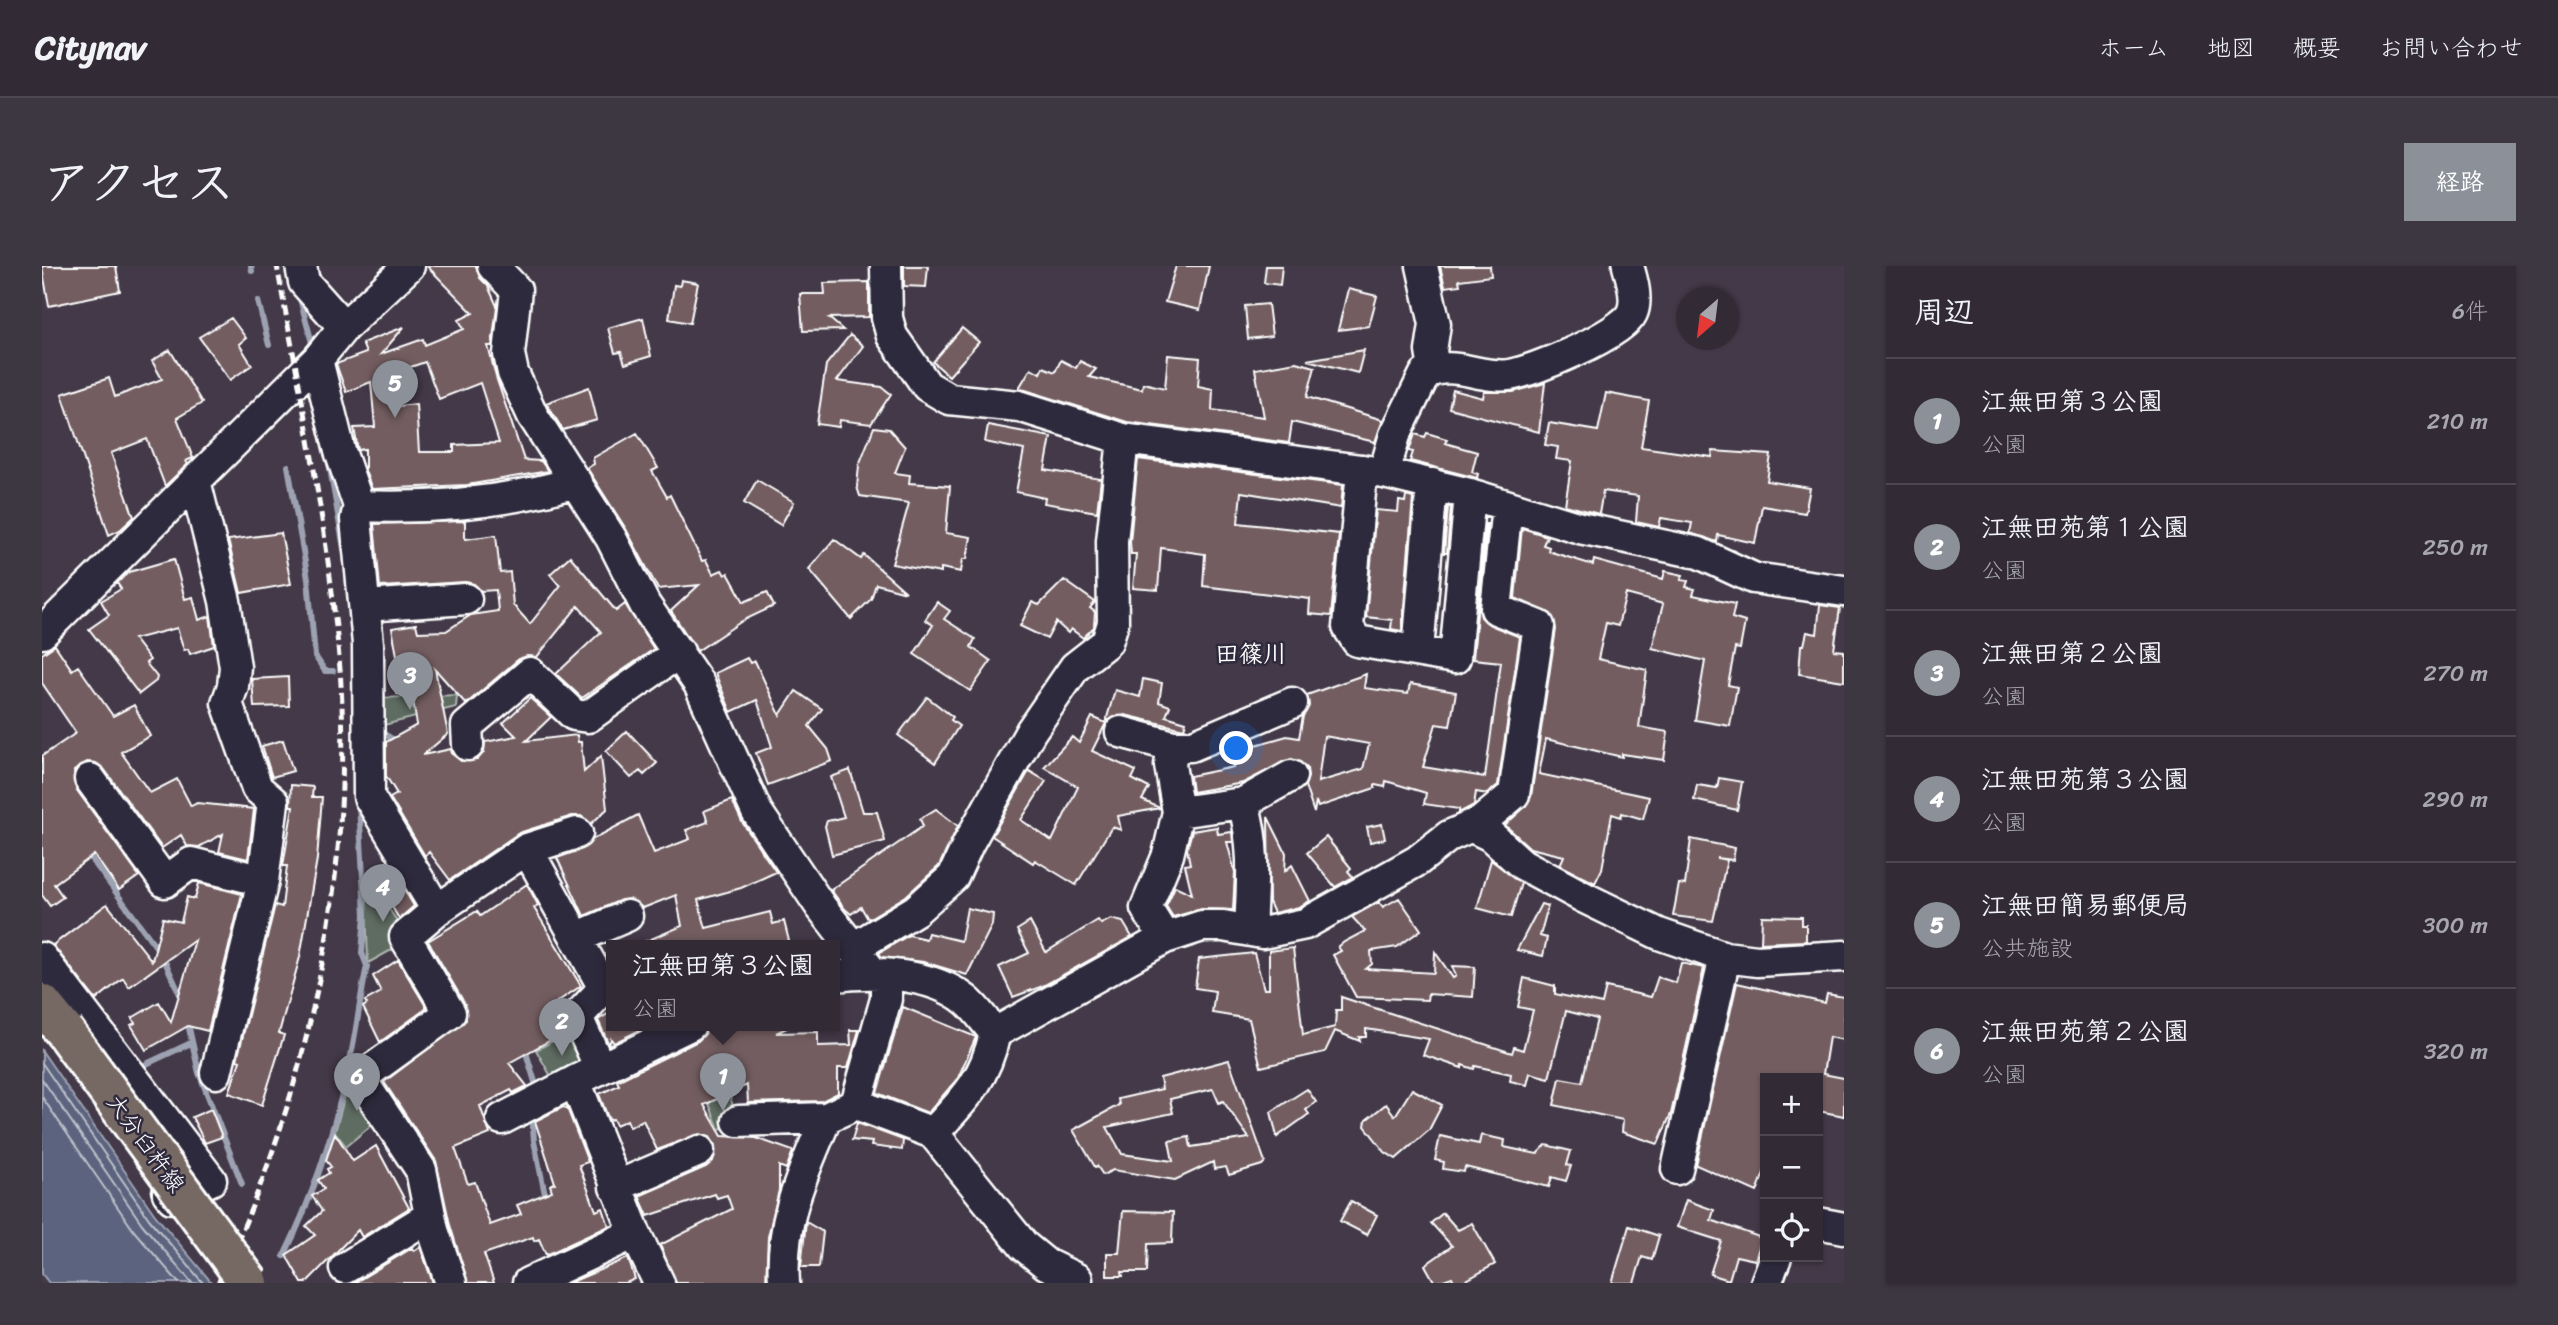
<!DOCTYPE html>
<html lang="ja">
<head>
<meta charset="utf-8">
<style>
  body { margin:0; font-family:Sriracha,"Klee One",sans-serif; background:#3d3742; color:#f1f3f6 }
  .controls { position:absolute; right:21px; bottom:21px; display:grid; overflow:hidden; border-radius:0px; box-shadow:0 2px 5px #0004 }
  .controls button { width:63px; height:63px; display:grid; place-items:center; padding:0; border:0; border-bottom:2px solid #4d4751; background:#322b36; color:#f1f3f6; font:35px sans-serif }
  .compass { position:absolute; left:1634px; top:21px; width:63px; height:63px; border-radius:50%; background:#322b36; box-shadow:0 2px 5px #0004; rotate:208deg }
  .you { position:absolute; left:1195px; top:483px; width:24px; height:24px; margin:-18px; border:5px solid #fff; border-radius:50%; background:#1a73e8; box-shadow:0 0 0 10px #1a73e833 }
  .badge { display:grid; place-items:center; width:46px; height:46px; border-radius:50%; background:#8c9099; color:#fff; font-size:23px; font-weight:700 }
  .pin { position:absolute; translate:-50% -58px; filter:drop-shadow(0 2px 4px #0008) }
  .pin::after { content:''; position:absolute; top:37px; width:24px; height:21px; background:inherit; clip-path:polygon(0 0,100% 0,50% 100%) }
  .popup { position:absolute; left:564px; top:674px; width:234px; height:91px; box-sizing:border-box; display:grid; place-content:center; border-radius:0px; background:#322b36; filter:drop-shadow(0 2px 5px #0005); font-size:23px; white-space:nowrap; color:#a8a7ad }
  .popup b { font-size:26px; color:#f1f3f6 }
  .popup::after { content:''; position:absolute; left:50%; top:100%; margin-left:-14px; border:14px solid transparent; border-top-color:#322b36 }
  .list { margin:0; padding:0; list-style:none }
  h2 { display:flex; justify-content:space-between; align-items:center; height:91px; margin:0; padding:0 28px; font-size:30px }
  h2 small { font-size:23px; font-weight:400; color:#a8a7ad }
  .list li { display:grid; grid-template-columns:46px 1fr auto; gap:21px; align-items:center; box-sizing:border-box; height:126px; padding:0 28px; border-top:2px solid #4d4751 }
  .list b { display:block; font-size:26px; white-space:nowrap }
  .list p { margin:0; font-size:23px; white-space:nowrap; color:#a8a7ad }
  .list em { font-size:23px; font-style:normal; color:#a8a7ad }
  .icon { flex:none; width:38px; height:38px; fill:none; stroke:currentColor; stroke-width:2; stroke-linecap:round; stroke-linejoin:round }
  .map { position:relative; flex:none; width:1802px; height:1017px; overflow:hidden; border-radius:0px }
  header { display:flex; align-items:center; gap:42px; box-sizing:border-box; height:98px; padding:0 35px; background:#322b36; border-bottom:2px solid #4d4751 }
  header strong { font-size:33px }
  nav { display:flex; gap:38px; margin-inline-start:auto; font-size:24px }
  .intro { display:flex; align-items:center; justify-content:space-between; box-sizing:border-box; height:168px; padding:0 42px }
  h1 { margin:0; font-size:49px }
  .button { padding:18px 32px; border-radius:0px; background:#8c9099; color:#fff; font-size:24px; font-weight:700 }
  main { display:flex; gap:42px; padding:0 42px }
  aside { flex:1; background:#322b36; border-radius:0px; box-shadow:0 2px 5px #0004 }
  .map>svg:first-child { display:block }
  .green { fill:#5e6c62; stroke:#aeb6b0; stroke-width:2 }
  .water { fill:#5b647e; stroke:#9da2b2; stroke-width:2 }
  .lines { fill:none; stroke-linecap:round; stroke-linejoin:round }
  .shore { stroke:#bdc1cb; stroke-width:2 }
  .stream { stroke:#9da2b2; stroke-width:6 }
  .building { fill:#735d61; stroke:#fff; stroke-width:2; fill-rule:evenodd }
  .minor-casing { stroke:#fff; stroke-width:35 }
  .major-casing { stroke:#fff; stroke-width:44 }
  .minor { stroke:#2f2a3d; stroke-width:30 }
  .major { stroke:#766964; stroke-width:38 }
  .rail { stroke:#fff; stroke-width:5; stroke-dasharray:10 5; stroke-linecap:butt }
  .major-bridge-casing { stroke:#fff; stroke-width:44; stroke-linecap:butt }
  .major-bridge { stroke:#766964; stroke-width:38 }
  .labels { text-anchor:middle; stroke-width:5; stroke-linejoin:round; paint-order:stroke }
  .street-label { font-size:23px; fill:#fff; stroke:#2f2a3d }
  .neighbourhood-label { font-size:24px; font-weight:bold; fill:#fff; stroke:#2f2a3d }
</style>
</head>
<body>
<header>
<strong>Citynav</strong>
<nav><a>ホーム</a><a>地図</a><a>概要</a><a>お問い合わせ</a></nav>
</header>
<div class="intro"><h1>アクセス</h1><a class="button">経路</a></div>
<main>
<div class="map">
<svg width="1802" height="1017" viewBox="0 0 1802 1017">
  <rect width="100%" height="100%" fill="#433948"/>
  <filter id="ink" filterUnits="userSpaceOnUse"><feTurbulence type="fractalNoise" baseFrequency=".0143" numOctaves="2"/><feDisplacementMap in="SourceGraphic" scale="14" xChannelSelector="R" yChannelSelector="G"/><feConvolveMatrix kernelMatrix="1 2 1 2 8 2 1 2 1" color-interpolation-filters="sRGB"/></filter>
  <g filter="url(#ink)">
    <path class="green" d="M415,429L414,441L338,460V432Z
      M336,626L362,666L355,681L326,697L324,636Z
      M530,765L546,795L511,814L494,784Z
      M307,814L336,854L304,880L293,866Z
      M687,828L697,858L677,863L666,835Z"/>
    <path class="water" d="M0,785L113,949L170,1017H7L0,1008Z"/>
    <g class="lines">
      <path class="shore" d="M0,797L107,953L161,1017
        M0,813L100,958L150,1017
        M0,831L92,965L137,1017"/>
      <path class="stream" d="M209,0L210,5
        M257,29L270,77
        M216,35L227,79
        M287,197L302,283
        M246,200L266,313L273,390L283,405H291
        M336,464L355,476
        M45,587L120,689L140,733
        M145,753L157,807L200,918
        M482,780L493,816
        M98,801L149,777
        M490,847L492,875L504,933
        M242,990C270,933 291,869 305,807C314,772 317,736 325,700L320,687L323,649L317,537"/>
    </g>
    <path class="building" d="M0,0H74L78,25L7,40Z
      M385,0H434L438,12L446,20L455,40L450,80H446L454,111L482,194L499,195L506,205L425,219L330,223L323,205V183L316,184L312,162L333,161L329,116L304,126L294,98L324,87L320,77L362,61L339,88L381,73L383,79L422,63L417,54L431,47ZM383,96L397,133L438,117L457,177L412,179V186H377L374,138L356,140L354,106Z
      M862,0H886L884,21L862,20Z
      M1134,0H1167L1158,44L1123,36Z
      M1224,0H1240L1238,19L1222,17Z
      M1398,0H1448L1449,10L1417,14L1418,19L1403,21Z
      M639,14L656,17L648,57L627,53L632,19L638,20Z
      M827,16V51L787,52L801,64L761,65L758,28H783L782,17Z
      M1306,23L1335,30L1327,60L1296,64Z
      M1226,38L1230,70L1206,73L1203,40Z
      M189,52L204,72L197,78L210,99L188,114L157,71Z
      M601,52L609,90L583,98L579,86L573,87L566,62Z
      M920,62L937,76L907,110L891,96Z
      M808,69L821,80L795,115L840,121L849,128L829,158L798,154L797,161L775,158L784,99Z
      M128,84L160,137L135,152L151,192L144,195L146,198L123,220L105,173L69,187L92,251L78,264L67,269L20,128L67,112L73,131L120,113L110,95Z
      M1322,84L1316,107L1265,94Z
      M1126,89L1158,92L1156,120L1171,123L1170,144L1222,151L1213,103L1254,96L1273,101L1265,131L1341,154L1333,176L1250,156L1247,177L1085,156L977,122L989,102L998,107L1001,101L1013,106L1019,94L1034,102L1038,95L1054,103L1047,111L1100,123L1101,117L1123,122Z
      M1503,117L1497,166L1407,142L1411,124L1441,132L1442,126H1471Z
      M547,121L555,154L521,164L504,137Z
      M1564,127L1607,135L1599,181L1670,191L1671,185L1729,189L1725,215L1768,222L1763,247L1720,240L1713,277L1676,269L1675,276L1648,267L1650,257L1619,252L1617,261L1594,256L1596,230L1561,225L1557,248L1523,239L1530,195L1514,193L1516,181L1503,179L1507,157L1556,165Z
      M946,159L1009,171L1003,204L1059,213L1055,246L1002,237L1003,232L974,226L982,184L943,176Z
      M832,161L847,163L863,181L853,207L868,209L867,217L908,220L904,267L929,271L925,293H921L919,306L899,302V307L850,298L867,237L818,230L815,221L817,199Z
      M595,167L616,202L610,205L625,231L628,229L660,295L664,294L671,308L680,304L683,309L686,307L702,336L725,326L732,340L700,355L655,385L629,345L657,319L616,323L584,263L545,202L552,198L551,192Z
      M1385,167L1405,173L1403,177L1435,186L1430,206L1436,208L1435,212L1368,195L1371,186L1367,185L1373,168L1383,171Z
      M1096,193L1301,219L1299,242L1199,226L1196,257L1297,268L1289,350L1267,348L1268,333L1161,320L1163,288L1119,282L1116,324L1091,322L1094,288H1089L1088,276Z
      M715,214L752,236L739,259L702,237Z
      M1364,230L1371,232L1360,365L1349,363L1350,354L1324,351L1334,244L1356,246L1357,235L1363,236Z
      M1406,241H1409L1405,287H1402Z
      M423,255V273L454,269L458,307L468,306L471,339L488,358L518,320L508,308L528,290L574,345L583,338L612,383L540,432L514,408L559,366L536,340L495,391L485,390L477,393L424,438L393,403L406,468L381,489L409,483L410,488L419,495L435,494L442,486L443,476L474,470L461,457L488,432L509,451L484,475L535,469L536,476H539L542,506L559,490L565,543L549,558L539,550H530L477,567L408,614L387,586L383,590L348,532L355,528L344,510V476L375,459L370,428H354V406H358L350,362L374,358L376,366L404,365L429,349L456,345L454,324L439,325L432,318L423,316L338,321L332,258Z
      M1443,258H1445L1437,341L1439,351L1448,359L1478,371L1456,519L1445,528L1434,526L1432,539L1417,547V543L1382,538L1384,527L1344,515L1343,521L1333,519V522L1276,541L1274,535L1272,547L1263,520L1266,511L1265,502L1257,495L1249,493L1201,517L1150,526L1148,510L1192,501L1189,486L1245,470L1257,472L1261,450L1267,440L1265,429L1324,408L1322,422L1366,428L1368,418L1414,426L1408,460L1394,458L1381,501L1443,511L1459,396L1431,393ZM1282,470L1327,478L1321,503L1276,516Z
      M1480,262L1505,270L1501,279L1507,281L1506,285L1551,299L1552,294L1621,313L1623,305L1641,309L1639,314L1646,315L1644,321L1653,323L1651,329L1693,338L1690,352L1703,356L1698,383L1693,382L1686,419L1695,421L1688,460L1653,454L1663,395L1610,382L1621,338L1584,328L1576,360L1564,357L1556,393L1605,404L1597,461L1626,466L1622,494L1580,488V491L1504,473L1497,508L1607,531L1601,553L1580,547L1579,551L1570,548L1560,603L1553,617L1518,599L1522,590L1488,582L1463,559L1483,541L1489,531L1514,363L1509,348L1473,332Z
      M239,267L249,318L199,327L186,274Z
      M792,273L819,293L822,289L864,326L834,318L829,333L809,353L767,303Z
      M132,293L143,333L151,331L157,354L168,350L172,380L148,388L146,383L142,384L135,362L92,373L108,394L104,397L115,411L114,415L97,428L47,363L67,349L59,335L79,323L75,317L87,306Z
      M1022,314L1053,336L1048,342L1053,346L1052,361L1041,372L1029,363L1026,367L1014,356L1005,373L978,360L990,336L997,339Z
      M895,336L908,345L902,353L933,373L929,381L949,395L928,425L872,388L891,359L883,354Z
      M1778,339L1798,342L1792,384L1802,385V415L1757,408L1759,379H1762L1765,366L1775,368Z
      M13,379L30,404L36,400L71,450L92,439L108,470L79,486L108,527L135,513L149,540L155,537L212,543L206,593L177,586L181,568L157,581L145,580L139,569L120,582L62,503L54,497L45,496L32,505L34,523L97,610L77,624L52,589L12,618L21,631L8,640L0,629V490L34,467L0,417V388Z
      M705,392L708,397L713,395L738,449L754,425L780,443L767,460L786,483L790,495L726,519L714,487L730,481L715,434L689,446L673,407Z
      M246,411L247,440L212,441L210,413Z
      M1101,413L1120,417L1117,436L1128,440L1124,450L1144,456L1142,463L1083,449L1064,455L1073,424L1098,431Z
      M885,431L911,451L909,454L917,460L893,497L856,469Z
      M1050,451L1064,457L1050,485L1094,505L1090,513L1107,522L1100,534L1118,542L1076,550L1079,564L1070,561L1034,619L993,594L991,597L950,570L987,505L1004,515L979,554L1010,575L1036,521L1002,501L1030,471L1037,477Z
      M585,465L615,497L602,509L598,505L589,512L564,485Z
      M241,474L251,505L230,511L220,480Z
      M808,504L821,546H835L843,575L790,589L783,560L785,555L802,551L789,511Z
      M1677,512L1700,516L1695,544L1652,534L1655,519L1675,522Z
      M249,519L271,521L270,531H280L275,593L258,691L237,767L242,769L220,839L187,827L198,795L195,794L233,639L240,641L245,600H241L251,540H248Z
      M690,534L700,556L734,606L699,622L656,634L664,662L728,646L731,658L742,655L747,675L731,679H595L640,660L634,629L601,642L588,633L579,634L542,650L515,592L541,583L551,573L596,549L612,587L648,573L644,564L666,556L662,545Z
      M894,543L916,560L897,600L864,630L826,653L819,641L809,648L803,643L789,624L881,560L878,553Z
      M1226,551L1244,587L1243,605L1250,599L1268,635L1257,641L1232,647L1227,636Z
      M1340,558L1343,573L1328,576L1325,561Z
      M1175,561L1176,568L1190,566L1191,576H1185L1193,606L1191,644L1160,643L1131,651L1124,640L1133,620L1150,628L1143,599L1148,598L1145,583L1150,565Z
      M1284,571L1309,602L1306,605L1311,611L1293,621L1265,587Z
      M1649,573L1693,582L1691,594L1675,592L1685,594L1671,655L1631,650L1637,618L1643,619Z
      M1449,594L1479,617L1469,651L1435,642Z
      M354,610L372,640L357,653L338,620Z
      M157,617L200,628L166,765L146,760L104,784L89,759L93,757L90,752L117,736L129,756L153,674L87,721L81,712L54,734L11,679L65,638L110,695L121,652L139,656L145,631L153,633Z
      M485,618L496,639L492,642L539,720L515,736L523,766L467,797L485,820L471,827L469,824L438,840L448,868L413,882L426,918L433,916L448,959L479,948L475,939L510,925L508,919L513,917L493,855L521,841L525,842L546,896L537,899L554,945L561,942L567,960L504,989L497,973L492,975L491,971L442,988L452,1017H426L408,959L394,895L342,816L424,754L423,738L386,675L435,645L438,650Z
      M1357,632L1379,664L1355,681L1329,685L1330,698L1324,703L1392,707L1393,686L1411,712L1414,710L1410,700L1433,701L1431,731L1386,728L1385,734L1314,731L1291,689L1299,685L1296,681L1302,676L1323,665L1310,651L1337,636L1341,641Z
      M1499,638L1506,640L1498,670L1505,672L1501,690L1475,684Z
      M925,642L951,648L950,659L925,709L882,696L840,691L837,687L867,669L884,673L886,667L919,675Z
      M1720,650L1760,651V659H1764V675L1719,677Z
      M1069,653L1081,656L1090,671L1001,720L971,731L957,701L987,687L975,664L988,656L1004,686L1056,654L1059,658Z
      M1251,682L1261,769L1293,761L1294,744H1299V731L1470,787L1472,781L1481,784L1491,744L1476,741L1482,712L1513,720V728L1560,738L1564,721L1609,731L1616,711L1634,717L1639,697L1662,702L1629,848L1616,878L1580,866L1581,854L1512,839L1518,812L1540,816L1555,753L1524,745L1507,812L1488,807L1485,819L1468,815L1469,808L1433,800L1432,803L1420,799V802L1381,789L1387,773L1324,763V771H1317L1318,775L1293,765L1283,786L1219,801L1207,753L1170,747L1173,725L1153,722L1157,693L1212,687L1222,723H1227V685Z
      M356,694L385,742L338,776L321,741L325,738L323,735L339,726L331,710Z
      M1695,717L1783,737L1785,728L1802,731V774L1787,771L1781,808L1802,812V850L1776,845V812H1723V904L1715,926L1654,899Z
      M861,741L934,771L916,812L886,847L835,827Z
      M569,746V759H608L572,777L569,773L567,779L556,754Z
      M665,759H751L734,767L776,766V780L809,779L808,764H817L806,802H796V827L780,835L706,837L705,819L662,839L680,870L714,872L751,885L744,903L737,900V924L726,971L724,1017H634L618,979L690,943L685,929L675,932L673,928L606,950L597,930L664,901L671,895L673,879L668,871L658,868L615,884L601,854L588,861L585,854L574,859L571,853L567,854L557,828L577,819L575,815L656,775L663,768Z
      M1187,794L1223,896L1220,899L1187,909L1184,901L1172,903L1171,896L1133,914L1071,904L1061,909L1055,900L1053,901L1031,864L1077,839L1076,833L1120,823L1118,812ZM1171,823L1177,837L1181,835L1207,872L1149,881L1147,871L1127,875L1131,895L1080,888L1065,861L1131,847L1128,833Z
      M1265,823L1274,836L1264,844L1267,848L1235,871L1229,846Z
      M1370,823L1400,839L1387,864L1354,893L1343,886L1323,860L1324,854L1344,838L1353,850Z
      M169,843L180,871L163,877L150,851Z
      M815,857L861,874L860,884L829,880L830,876L810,874Z
      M293,867L311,895L334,880L367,942L320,971L316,964L264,1017H260L244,989L273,969L264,960L280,945L270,930L282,923L276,914L287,907L285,903L289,901L284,894Z
      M1439,869L1463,874L1462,881L1495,888L1504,879L1529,885L1525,899L1529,900L1524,915L1510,911L1507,921L1423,901L1422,906L1401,903L1402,896L1393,894L1398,870L1437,878Z
      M1644,934L1672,944L1669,954L1720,972L1713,994L1694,990L1687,1014L1668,1008L1679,975L1635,961Z
      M1309,935L1335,949L1325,969L1298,955Z
      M1081,945L1131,946L1130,977L1106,978L1105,1006H1080L1081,1010H1065V987H1077Z
      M1401,947L1416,964L1430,957L1453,998L1419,1017H1413L1410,1011L1393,1017L1383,999L1410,980L1389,957Z
      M764,956L781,966L777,1001H759Z
      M1587,960L1617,970L1610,994L1600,991L1592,1017H1570Z
      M378,981L391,1017H312L370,982L372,985Z
      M586,992L593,1013L584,1017H527Z"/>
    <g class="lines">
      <g class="minor-casing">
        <path id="minor" d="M259,0L262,16L302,61
          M451,0L474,24L467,88L471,107L491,150L569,272L603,339L657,418L715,546L779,641L830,706
          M844,0L845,52L850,70L885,120L907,133L977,140L1081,173L1342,207L1428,228L1538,262L1657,287L1711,312L1802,325
          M1380,0L1393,58L1389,85L1392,103
          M275,94L298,185L317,240L314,253L326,378L327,531L395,644
          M1320,204L1306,361L1315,375L1413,392L1428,228
          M1342,207L1353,169L1383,108C1410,93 1438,113 1467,109C1490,106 1581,68 1590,47C1596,34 1590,13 1586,0
          M153,215L183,335L193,401L191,420L185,437L215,522L231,536L221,615L174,807
          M317,240C389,243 465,236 534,216
          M323,340L424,333
          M0,367L275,94L302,61L367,0
          M1376,385L1390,218
          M1079,466L1131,480H1149L1250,437
          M426,479L425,460L488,407L532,449L546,451L637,386
          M1131,480L1128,499L1136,546
          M48,513L123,616L149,597L221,615
          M1201,537L1249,510
          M1428,560L1449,570L1480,598L1543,632L1617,668L1683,691L1715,695L1802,690
          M485,583L562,722L535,751L558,802
          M534,672L585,650
          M1123,672L1104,642L1126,589L1136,546L1201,537C1214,579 1210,620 1208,664
          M810,683L874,644L911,611L926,578L989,465L1033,401L1065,376L1071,357L1070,275L1081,173
          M0,692L169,914L130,932L126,927
          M793,710C834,705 890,707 924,734C935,743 944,757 953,767
          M814,838L891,867
          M460,853L533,815
          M696,855L784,852
          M1635,903L1683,691
          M573,921L657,885
          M1776,957L1802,962
          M593,967L617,1017
          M303,1002L388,950
          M409,1017L391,964L379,904L318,812L408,747L363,671L395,644L485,583L535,567
          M486,1017L593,967L533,815L648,759
          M742,1017C738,953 760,910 784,852L814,838L844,733V710
          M1034,1017L1035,1013L1004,998L982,980L891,867C923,833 943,814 953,767L1123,672L1160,660H1181L1220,667L1263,658L1375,595L1407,570L1439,556L1472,528L1497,360L1454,343L1465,240
          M1724,1017L1734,991"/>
      </g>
      <g class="major-casing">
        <path id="major" d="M0,738L22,765"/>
      </g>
      <use href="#minor" class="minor"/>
      <use href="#major" class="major"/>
      <path class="rail" d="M176,1017C267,831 315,598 297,391C285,260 259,129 235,0"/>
      <g class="major-bridge-casing">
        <path id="major-bridge" d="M22,765L207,1017"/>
      </g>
      <use href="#major-bridge" class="major-bridge"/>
    </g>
  </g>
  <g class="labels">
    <g class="street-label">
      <text transform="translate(104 877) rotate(54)" y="8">大分臼杵線</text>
    </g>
    <g class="neighbourhood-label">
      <text x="1209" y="396">田篠川</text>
    </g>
  </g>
</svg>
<div class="controls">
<button>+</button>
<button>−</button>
<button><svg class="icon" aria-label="locate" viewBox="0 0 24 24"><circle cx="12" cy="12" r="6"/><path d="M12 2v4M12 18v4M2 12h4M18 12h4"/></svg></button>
</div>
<svg class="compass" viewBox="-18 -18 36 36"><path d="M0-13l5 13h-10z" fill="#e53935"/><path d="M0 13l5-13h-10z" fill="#a8a7ad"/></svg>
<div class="you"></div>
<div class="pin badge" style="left:681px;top:845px">1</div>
<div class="popup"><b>江無田第３公園</b>公園</div>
<div class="pin badge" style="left:520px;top:790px">2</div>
<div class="pin badge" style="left:368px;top:444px">3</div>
<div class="pin badge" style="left:341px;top:656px">4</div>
<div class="pin badge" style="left:353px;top:152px">5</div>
<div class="pin badge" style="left:315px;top:845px">6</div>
</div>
<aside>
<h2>周辺<small>6件</small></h2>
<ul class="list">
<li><span class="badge">1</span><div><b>江無田第３公園</b><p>公園</p></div><em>210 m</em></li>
<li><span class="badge">2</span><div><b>江無田苑第１公園</b><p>公園</p></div><em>250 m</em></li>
<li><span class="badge">3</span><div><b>江無田第２公園</b><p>公園</p></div><em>270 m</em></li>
<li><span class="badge">4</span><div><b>江無田苑第３公園</b><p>公園</p></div><em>290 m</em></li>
<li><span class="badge">5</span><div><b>江無田簡易郵便局</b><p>公共施設</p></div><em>300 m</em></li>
<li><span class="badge">6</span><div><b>江無田苑第２公園</b><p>公園</p></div><em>320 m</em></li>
</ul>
</aside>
</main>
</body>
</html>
